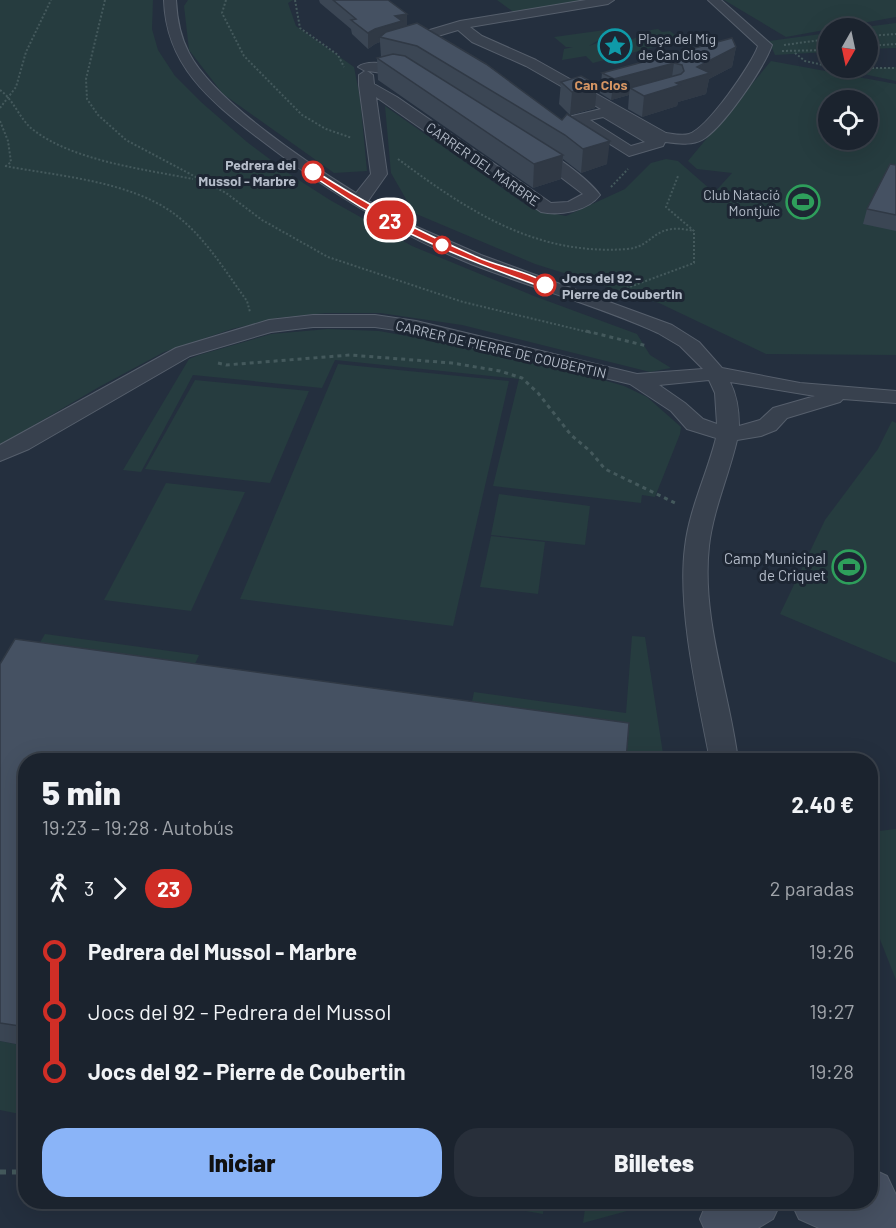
<!DOCTYPE html>
<html lang="es">
<head>
<meta charset="utf-8">
<style>
	:root { --surface:#1b232e; --page:#282f3a; --text:#f1f3f6; --muted:#a0a4aa; --line:#39404a; --accent:#8ab4f8 }
	body { margin:0; font-family:Barlow,sans-serif; background:var(--page); color:var(--text); height:100vh; display:flex; flex-direction:column; font-size:22px; white-space:nowrap }
	* { box-sizing:border-box; margin:0 }
	p { font-size:20px; color:var(--muted) }
	.icon { flex:none; width:33px; height:33px; fill:none; stroke:currentColor; stroke-width:2; stroke-linecap:round; stroke-linejoin:round }
	.map { position:relative; flex:1; overflow:hidden }
	.drawer { position:absolute; left:18px; top:753px; width:860px; height:456px; display:flex; flex-direction:column; background:var(--surface); border-radius:24px; box-shadow:0 6px 24px #0002,0 0 0 2px var(--line) }
	.drawer>* { flex:none }
	.badge { padding:0 12px; border-radius:20px; font-size:21px; line-height:39px }
	.needle { width:39px; rotate:189deg }
	.controls { position:absolute; left:818px; top:18px; display:grid; gap:12px }
	.controls a { display:grid; place-items:center; width:60px; height:60px; border-radius:50%; background:var(--surface); box-shadow:0 6px 24px #0002,0 0 0 2px var(--line); font-size:30px }
	.map>.badge { position:absolute; translate:-50% -50%; box-shadow:0 0 0 3px #fff }
	.legs { display:flex; align-items:center; gap:9px; height:66px; padding:0 24px; font-size:20px }
	.legs p { margin-inline-start:auto }
	.head { display:flex; align-items:center; justify-content:space-between; height:102px; padding:0 24px }
	h1 { font-size:33px; font-weight:800; line-height:45px }
	.action { display:flex; gap:12px; margin-top:auto; padding:12px 24px }
	.action a { flex:1; height:69px; border-radius:24px; background:var(--accent); color:#111; font-size:24px; font-weight:800; line-height:69px; text-align:center }
	.action a+a { background:var(--page); color:var(--text) }
	ul { padding:0 24px; list-style:none }
	li { display:flex; align-items:center; gap:21px; height:60px; font-size:22px }
	li i { display:grid; place-items:center; width:9px; height:100%; margin:0 8px; background:currentColor }
	li i::after { content:''; width:15px; height:15px; margin:-8px; border:4px solid; border-radius:50%; background:var(--surface) }
	li p { margin-inline-start:auto }
	li:first-child i { background:linear-gradient(#0000 50%,currentColor 0) }
	li:last-child i { background:linear-gradient(currentColor 50%,#0000 0) }
	.map>svg:first-child { display:block }
	.green { fill:#263c3f; fill-rule:evenodd }
	.lines { fill:none; stroke-linecap:round; stroke-linejoin:round }
	.street-casing { stroke:#565f6c; stroke-width:2 }
	.secondary-casing { stroke:#565f6c; stroke-width:2 }
	.path-far2 { stroke:#44595c; stroke-width:2; stroke-dasharray:2 2; stroke-linecap:butt }
	.path-far1 { stroke:#44595c; stroke-width:3; stroke-dasharray:4 4; stroke-linecap:butt }
	.path { stroke:#44595c; stroke-width:5; stroke-dasharray:6 6; stroke-linecap:butt }
	.street { fill:#38414e; fill-rule:evenodd }
	.secondary { fill:#465061; fill-rule:evenodd }
	.wall { fill:#3b4654 }
	.shaded-wall { fill:#303945 }
	.building { fill:#455162; stroke:#303945; stroke-width:1.5 }
	.line-1 { fill:#d02e26; stroke:#fff; stroke-width:1.5 }
	.stop-1-dot { fill:#fff; stroke:#d02e26; stroke-width:3 }
	.labels { text-anchor:middle; dominant-baseline:central; stroke-width:6; stroke-linejoin:round; paint-order:stroke }
	.far-poi-label { font-size:14px; fill:#b4bcc9; stroke:#1d2633; text-anchor:start }
	.far-neighbourhood-label { font-size:14px; font-weight:bold; fill:#d59563; stroke:#1d2633 }
	.far-stop-label { font-size:14px; font-weight:bold; fill:#b4bcc9; stroke:#1d2633; text-anchor:end }
	.far-street-label { font-size:14px; fill:#b4bcc9; stroke:#1d2633 }
	.poi-label { font-size:15px; fill:#b4bcc9; stroke:#1d2633; text-anchor:end }
</style>
</head>
<body>
<div class="map">
<svg width="896" height="1228" viewBox="0 0 896 1228">
	<rect width="100%" height="100%" fill="#242f3e"/>
	<g class="green">
		<polygon points="0,0 153,0 152,29 158,50 175,76 201,102 247,142 291,175 330,200 412,246 534,296 637,334 650,355 671,368 650,372 462,325 380,313 326,313 277,318 232,329 164,352 99,387 0,445"/>
		<polygon points="188,0 293,0 288,3 296,26 354,67 360,98 367,171 334,173 223,94 189,50 184,6"/>
		<polygon points="497,0 591,0 515,13"/>
		<polygon points="724,0 896,0 896,17 786,37"/>
		<polygon points="896,23 896,48 867,49 867,28 857,28"/>
		<polygon points="612,29 625,38 602,38 589,46 605,40 631,40 651,30 658,29 662,32 670,31 684,42 654,47 593,63 586,56 562,60 564,49 573,47 566,47 554,37"/>
		<polygon points="828,33 828,52 775,55 769,41"/>
		<path d="M 771,61 L 896,84 L 896,355 L 766,354 L 659,303 L 535,264 L 414,213 L 391,173 L 385,106 L 532,209 L 566,216 L 625,189 L 651,163 L 666,159 L 678,161 L 710,189 L 713,194 L 732,173 L 697,169 L 688,161 ZM 828,100 L 867,100 L 867,140 L 828,140 Z"/>
		<polygon points="896,67 896,81 845,70"/>
		<polygon points="328,329 379,331 468,347 576,372 624,386 647,397 681,427 680,434 655,497 642,495 641,503 493,486 519,379 335,360 322,388 193,375 141,472 123,470 189,359 199,355 271,334"/>
		<polygon points="338,364 509,381 453,626 240,599"/>
		<polygon points="195,380 309,391 270,483 145,469"/>
		<polygon points="892,421 896,423 896,663 780,614 825,520 878,449"/>
		<polygon points="166,483 245,492 191,611 104,600"/>
		<polygon points="499,494 590,506 585,545 491,535"/>
		<polygon points="491,536 545,542 538,594 480,587"/>
		<polygon points="45,634 199,655 184,688 0,712 0,662 26,666"/>
		<polygon points="632,636 645,637 664,760 623,760 471,706 474,692 626,713"/>
		<polygon points="896,829 896,980 870,914 870,832"/>
		<polygon points="0,1041 25,1046 25,1115 0,1110"/>
		<polygon points="473,1202 544,1202 543,1214"/>
		<polygon points="586,1202 639,1202 627,1211 583,1223"/>
	</g>
	<g class="lines">
		<defs>
			<g id="street">
				<path d="M 164,0 L 176,0 C 177,19 180,36 189,53 C 213,100 310,165 356,193 L 371,174 L 359,85 L 359,75 L 365,71 L 358,67 C 369,57 403,67 417,70 L 419,73 L 417,76 C 407,78 380,72 367,71 L 373,75 L 374,84 L 397,97 L 551,203 L 568,202 L 583,194 L 529,153 L 526,150 L 529,147 C 544,143 591,182 600,195 C 588,211 560,216 541,212 L 376,97 L 387,174 L 368,201 L 417,227 L 481,255 L 672,325 L 699,342 L 722,368 L 800,383 L 896,391 L 896,403 L 843,399 L 840,402 L 787,418 L 776,430 L 761,436 L 737,440 C 729,475 713,510 709,546 C 701,618 729,690 738,760 L 710,760 C 698,698 677,609 685,547 C 689,510 707,474 716,438 L 687,429 L 671,411 L 630,384 L 416,333 L 375,327 L 313,327 L 271,332 L 190,356 L 29,449 L 0,461 L 0,445 L 176,348 L 269,320 L 313,315 L 375,315 L 416,321 L 637,374 L 703,369 L 680,346 L 658,333 C 598,306 533,288 471,264 C 392,232 324,189 257,137 C 209,100 166,65 164,0 ZM 709,380 L 715,393 L 717,424 L 703,419 L 685,403 L 659,385 ZM 730,382 L 815,396 L 773,408 L 760,420 L 739,426 C 739,410 737,396 730,382 Z"/>
				<path d="M 586,0 L 614,0 L 608,4 L 470,27 L 482,36 L 536,60 L 666,133 C 673,134 682,136 689,134 C 707,129 752,64 758,46 L 708,0 L 721,0 L 772,45 C 764,68 723,128 702,140 C 691,146 677,143 665,142 L 663,146 L 629,156 L 570,119 L 572,116 L 601,109 L 526,66 L 472,42 L 458,30 L 401,47 L 394,43 L 396,40 L 460,21 ZM 603,117 L 645,142 L 631,146 L 590,120 Z"/>
			</g>
			<g id="secondary">
				<polygon points="870,1168 887,1176 896,1195 896,1228 819,1228 799,1219 791,1202 870,1202"/>
				<polygon points="707,1202 781,1202 773,1219 758,1228 704,1228 700,1219"/>
			</g>
		</defs>
		<use href="#street" class="street-casing"/>
		<use href="#secondary" class="secondary-casing"/>
		<g class="path-far2">
			<polyline points="105,0 86,79 87,99 98,115 126,140 226,193 262,220 328,257 463,302 592,333"/>
			<polyline points="226,0 222,13 244,56 302,115 326,129 352,138"/>
			<polyline points="295,0 300,28 338,55 344,67"/>
			<polyline points="867,36 896,34"/>
			<polyline points="784,45 828,39"/>
			<polyline points="867,46 896,44"/>
			<polyline points="782,51 828,50"/>
			<polyline points="795,53 805,61 828,66"/>
			<polyline points="836,68 896,68"/>
			<path d="M 0,90 C 14,100 19,118 32,129 C 73,161 143,169 193,179"/>
			<polyline points="0,108 16,87 26,52 51,0"/>
			<polyline points="0,121 8,141 11,162 6,166"/>
			<path d="M 398,159 C 468,211 536,256 627,249 C 655,247 652,221 694,231"/>
			<path d="M 5,166 C 58,176 129,181 173,213 C 204,235 225,271 247,301 L 250,312"/>
			<polyline points="611,187 628,169"/>
			<polyline points="619,291 694,263 694,231 666,207 678,176"/>
		</g>
		<g class="path-far1">
			<polyline points="586,331 647,346"/>
			<polyline points="218,363 226,365 350,355 452,363 500,371 522,378 538,393 571,435 590,451 605,469 677,504"/>
		</g>
		<polyline class="path" points="0,1172 23,1172"/>
		<use href="#street" class="street"/>
		<use href="#secondary" class="secondary"/>
	</g>
	<g class="wall">
		<polygon points="319,0 388,0 407,26 607,164 581,173 563,159 561,179 533,188 378,80 377,58 381,57 380,42 375,44 368,49 352,34 351,29 320,3"/>
		<polygon points="736,47 732,67 709,79 706,94 678,102 677,106 642,117 628,109 629,95 611,100 600,93 602,73"/>
		<polygon points="561,82 595,108 570,115 559,104"/>
		<polygon points="896,165 896,231 863,224 867,209"/>
		<polygon points="0,664 26,760 26,1046 0,1041"/>
	</g>
	<g class="shaded-wall">
		<polygon points="407,14 407,29 380,37 380,42 375,44 368,49 368,33 395,16"/>
		<polygon points="736,47 732,67 709,79 706,94 678,102 677,106 642,117 644,96"/>
		<polygon points="674,63 671,84 630,88 629,95 611,100 614,79"/>
		<polygon points="597,85 595,108 570,115 572,92"/>
		<polygon points="610,141 607,164 581,173 583,149"/>
		<polygon points="563,155 561,179 533,188 534,164"/>
	</g>
	<g class="building">
		<polygon points="333,0 388,0 407,14 395,16 402,21 375,29 368,33 351,20 356,19"/>
		<polygon points="417,23 486,64 562,120 567,114 610,141 583,149 565,135 417,46 380,37 386,32"/>
		<polygon points="732,38 736,47 697,67 710,73 676,83 680,85 644,96 630,88 681,74 684,71 682,65 674,63 614,79 602,73"/>
		<polygon points="393,54 405,56 563,155 534,164 377,58"/>
		<polygon points="581,76 597,85 572,92 561,82"/>
		<polygon points="890,164 896,165 896,215 867,209"/>
		<polygon points="15,639 629,723 626,760 26,760 26,1027 0,1023 0,664"/>
	</g>
	<path class="line-1" d="M 310,171 L 315,171 C 367,205 420,232 477,257 C 498,267 532,272 549,285 L 542,287 C 497,271 452,254 409,233 C 374,217 342,195 310,174 Z"/>
	<defs>
		<symbol id="sight-ring" viewBox="-11 -11 22 22"><circle r="9.5" fill="#1d2633" stroke="#0f9aa8" stroke-width="1.5"/><path d="M0-6L1.8-2.2L6-1.7L2.9 1.2L3.7 5.4L0 3.3L-3.7 5.4L-2.9 1.2L-6-1.7L-1.8-2.2Z" fill="#0f9aa8"/></symbol>
		<symbol id="stadium-ring" viewBox="-11 -11 22 22"><circle r="9.5" fill="#1d2633" stroke="#2e9e5b" stroke-width="1.5"/><path d="M0-5a6.5 5 0 1 0 0 10a6.5 5 0 1 0 0-10ZM-3.5-1.8h7v3.6h-7Z" fill="#2e9e5b"/></symbol>
	</defs>
	<g fill-rule="evenodd">
		<use href="#sight-ring" x="596" y="27" width="38" height="38"/>
		<use href="#stadium-ring" x="784" y="183" width="38" height="38"/>
		<use href="#stadium-ring" x="830" y="548" width="38" height="38"/>
	</g>
	<g class="stop-1-dot">
		<circle cx="313" cy="172" r="10"/>
		<circle cx="442" cy="245" r="8"/>
		<circle cx="545" cy="285" r="10"/>
	</g>
	<g class="labels">
		<g class="far-poi-label">
			<text x="638" y="38">Plaça del Mig<tspan x="638" dy="16">de Can Clos</tspan></text>
			<text x="780" y="194" text-anchor="end">Club Natació<tspan x="780" dy="16">Montjuïc</tspan></text>
		</g>
		<g class="far-neighbourhood-label">
			<text x="601" y="84">Can Clos</text>
		</g>
		<g class="far-stop-label">
			<text x="296" y="164">Pedrera del<tspan x="296" dy="16">Mussol - Marbre</tspan></text>
			<text x="562" y="277" text-anchor="start">Jocs del 92 -<tspan x="562" dy="16">Pierre de Coubertin</tspan></text>
		</g>
		<g class="far-street-label">
			<text transform="translate(483 164) rotate(35)">CARRER DEL MARBRE</text>
			<text transform="translate(501 349) rotate(13)">CARRER DE PIERRE DE COUBERTIN</text>
		</g>
		<g class="poi-label">
			<text x="826" y="558">Camp Municipal<tspan x="826" dy="17">de Criquet</tspan></text>
		</g>
	</g>
</svg>
<div class="controls">
<a><svg class="needle" viewBox="-14 -14 28 28"><path d="M0-13l5 13h-10z" fill="#e53935"/><path d="M0 13l5-13h-10z" fill="#a0a4aa"/></svg></a>
<a><svg class="icon" aria-label="locate" viewBox="0 0 24 24"><circle cx="12" cy="12" r="6"/><path d="M12 2v4M12 18v4M2 12h4M18 12h4"/></svg></a>
</div>
<b class="badge" style="left:390px;top:220px;background:#d02e26;color:#fff">23</b>
<section class="drawer">
<div class="head"><div><h1>5 min</h1><p>19:23 – 19:28 · Autobús</p></div><b>2.40 €</b></div>
<div class="legs"><svg class="icon" aria-label="walk" viewBox="0 0 24 24"><circle cx="13" cy="4" r="2"/><path d="M13 8l-2 6 4 7M11 14l-3 7M7 12l3-4h3l4 4"/></svg>3<svg class="icon" aria-label="forward" viewBox="0 0 24 24"><path d="M9 5l7 7-7 7"/></svg><b class="badge" style="background:#d02e26;color:#fff">23</b><p>2 paradas</p></div>
<ul>
<li><i style="color:#d02e26"></i><b>Pedrera del Mussol - Marbre</b><p>19:26</p></li>
<li><i style="color:#d02e26"></i><span>Jocs del 92 - Pedrera del Mussol</span><p>19:27</p></li>
<li><i style="color:#d02e26"></i><b>Jocs del 92 - Pierre de Coubertin</b><p>19:28</p></li>
</ul>
<div class="action"><a>Iniciar</a><a>Billetes</a></div>
</section>
</div>
</body>
</html>
